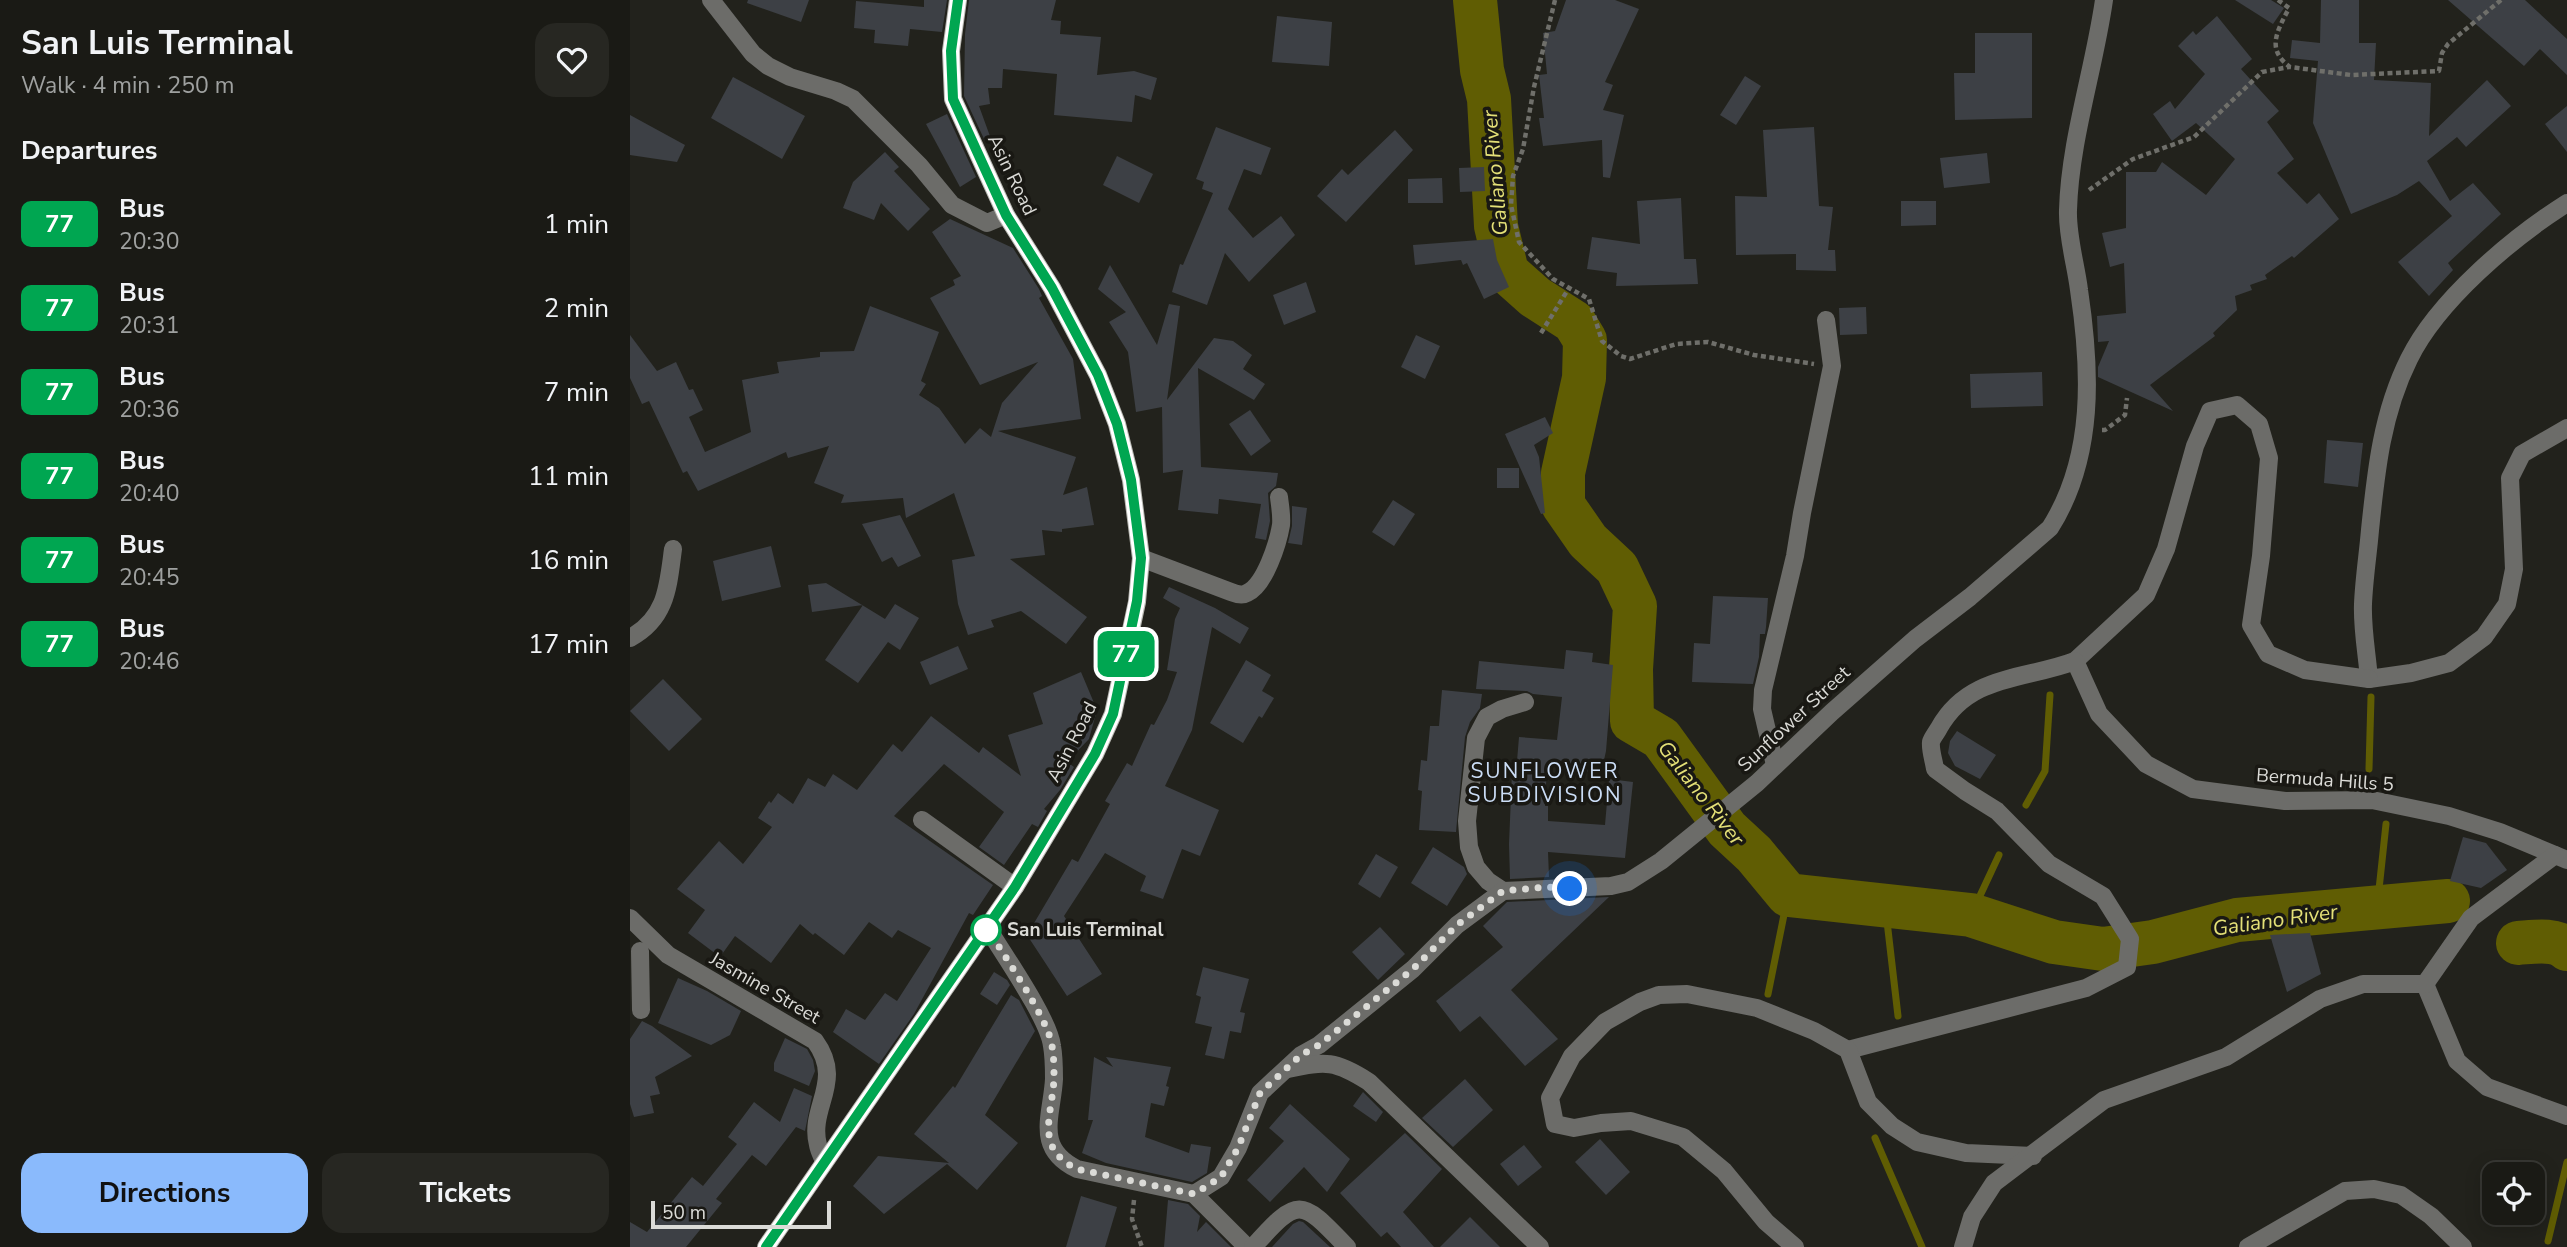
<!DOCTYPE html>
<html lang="en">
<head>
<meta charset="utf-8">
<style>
	:root { --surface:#1a1a15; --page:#272722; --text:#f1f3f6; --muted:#9fa1a0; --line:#383834; --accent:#8abafc }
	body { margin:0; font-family:"Nunito Sans",sans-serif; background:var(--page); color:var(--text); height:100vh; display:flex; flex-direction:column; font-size:26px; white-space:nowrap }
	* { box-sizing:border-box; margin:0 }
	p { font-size:23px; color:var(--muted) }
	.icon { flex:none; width:38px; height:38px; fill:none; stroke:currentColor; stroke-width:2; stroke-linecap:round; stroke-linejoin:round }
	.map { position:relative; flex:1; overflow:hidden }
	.drawer { display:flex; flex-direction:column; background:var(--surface); width:630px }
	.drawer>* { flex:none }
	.badge { padding:0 14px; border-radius:10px; font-size:24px; line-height:46px }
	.tools { position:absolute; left:1852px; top:1162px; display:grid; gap:14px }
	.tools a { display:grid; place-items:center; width:63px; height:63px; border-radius:14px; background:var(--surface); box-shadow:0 4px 18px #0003,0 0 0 2px var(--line); font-size:35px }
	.scale { position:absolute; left:21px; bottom:18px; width:180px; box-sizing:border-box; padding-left:7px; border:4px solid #dbdbd7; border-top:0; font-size:19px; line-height:24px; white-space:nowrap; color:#dbdbd7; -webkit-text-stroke:5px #191813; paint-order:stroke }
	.you { position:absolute; width:35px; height:35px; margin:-18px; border:5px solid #fff; border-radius:50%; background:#1a73e8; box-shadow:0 0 0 10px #1a73e833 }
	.map>.badge { position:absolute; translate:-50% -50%; box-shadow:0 0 0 4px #fff }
	h2 { padding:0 21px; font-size:26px; line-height:63px }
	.round { display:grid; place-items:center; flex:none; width:74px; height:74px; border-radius:21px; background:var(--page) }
	.head { display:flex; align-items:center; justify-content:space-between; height:119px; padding:0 21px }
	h1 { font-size:33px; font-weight:700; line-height:52px }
	.primary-button { display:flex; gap:14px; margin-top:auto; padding:14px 21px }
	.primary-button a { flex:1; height:80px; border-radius:21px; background:var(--accent); color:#111; font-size:28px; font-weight:700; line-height:80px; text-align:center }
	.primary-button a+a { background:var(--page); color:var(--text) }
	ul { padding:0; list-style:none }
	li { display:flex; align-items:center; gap:21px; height:84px; padding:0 21px }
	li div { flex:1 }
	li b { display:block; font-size:26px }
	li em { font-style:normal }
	li .badge { min-width:77px; font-weight:700; text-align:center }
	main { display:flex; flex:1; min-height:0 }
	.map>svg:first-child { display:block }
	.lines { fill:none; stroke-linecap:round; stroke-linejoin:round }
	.stream { stroke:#605d03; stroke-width:7 }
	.river { stroke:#605d03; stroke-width:44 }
	.building { fill:#3d4045 }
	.path { stroke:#6f6f6a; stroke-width:4.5; stroke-dasharray:5 3.5; stroke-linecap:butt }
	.minor { stroke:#6c6c69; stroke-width:18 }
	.major { stroke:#b8b8b2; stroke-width:18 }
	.line-casing { stroke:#fff; stroke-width:16 }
	.line { stroke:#00a651; stroke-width:10 }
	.walk { stroke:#dbdbd7; stroke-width:7; stroke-dasharray:0 12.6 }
	.stop-dot { fill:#fff; stroke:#00a651; stroke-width:3.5 }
	.labels { text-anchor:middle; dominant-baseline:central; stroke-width:7; stroke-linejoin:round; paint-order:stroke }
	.street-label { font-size:19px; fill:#dbdbd7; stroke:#191813 }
	.stop-label { font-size:19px; font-weight:bold; fill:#dbdbd7; stroke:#191813; text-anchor:start }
	.water-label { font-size:21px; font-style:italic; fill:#e4e077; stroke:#191813 }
	.neighbourhood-label { font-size:21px; letter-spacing:2px; fill:#cbddf6; stroke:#191813 }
</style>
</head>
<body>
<main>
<section class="drawer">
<div class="head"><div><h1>San Luis Terminal</h1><p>Walk · 4 min · 250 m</p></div><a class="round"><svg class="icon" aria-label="heart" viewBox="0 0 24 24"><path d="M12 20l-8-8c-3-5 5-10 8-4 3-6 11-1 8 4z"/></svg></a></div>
<h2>Departures</h2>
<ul>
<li><span class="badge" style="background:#00a651;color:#fff">77</span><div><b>Bus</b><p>20:30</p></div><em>1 min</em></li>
<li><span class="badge" style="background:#00a651;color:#fff">77</span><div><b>Bus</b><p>20:31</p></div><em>2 min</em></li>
<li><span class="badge" style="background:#00a651;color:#fff">77</span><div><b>Bus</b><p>20:36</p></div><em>7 min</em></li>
<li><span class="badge" style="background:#00a651;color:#fff">77</span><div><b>Bus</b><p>20:40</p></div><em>11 min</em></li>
<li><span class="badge" style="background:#00a651;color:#fff">77</span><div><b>Bus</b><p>20:45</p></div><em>16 min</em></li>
<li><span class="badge" style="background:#00a651;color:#fff">77</span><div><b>Bus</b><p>20:46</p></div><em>17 min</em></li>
</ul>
<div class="primary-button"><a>Directions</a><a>Tickets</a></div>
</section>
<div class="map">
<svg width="1937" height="1247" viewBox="0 0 1937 1247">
	<rect width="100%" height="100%" fill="#22221c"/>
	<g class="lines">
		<g class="stream">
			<polyline points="1739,769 1741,697"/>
			<polyline points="1396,805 1415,771 1420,695"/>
			<polyline points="1255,904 1268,1016"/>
			<polyline points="1747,908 1756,824"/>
			<polyline points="1341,915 1369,855"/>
			<polyline points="1138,994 1158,895"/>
			<polyline points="1245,1138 1292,1247"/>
			<polyline points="1918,1241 1937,1162"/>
		</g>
		<g class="river">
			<polyline points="845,0 852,70 859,99 866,226 877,272 905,297 944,322 955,340 954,378 933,473 933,505 958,541 987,568 1005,606 1001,669 1002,721 1031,738 1097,829 1124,854 1158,895 1341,915 1424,942 1473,949 1523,942 1607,920 1818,901"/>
			<path d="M 1888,943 C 1903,942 1925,938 1937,949"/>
		</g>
	</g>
	<g class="building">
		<polygon points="118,0 179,0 171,22 117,3"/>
		<polygon points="294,0 317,0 312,32 280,29 278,46 244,43 245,30 224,28 226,1 294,7"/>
		<polygon points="339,0 426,0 421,20 431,21 430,34 471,37 467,75 504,71 527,78 521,100 505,95 502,122 424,115 427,74 373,69 372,88 358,88 360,104 349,106 361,139 355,141 334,96 335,34"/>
		<polygon points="936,0 985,0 1009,9 975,82 983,85 973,110 994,115 980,178 973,177 972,140 913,146 909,118 914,118 909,75 917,74 913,33 925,31"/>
		<polygon points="1605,0 1641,0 1654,8 1643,24"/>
		<polygon points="1691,0 1729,0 1729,43 1746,43 1744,80 1801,83 1799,136 1857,80 1881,106 1836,147 1827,137 1797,161 1820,201 1843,183 1871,214 1818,263 1823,270 1799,296 1768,262 1822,216 1789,181 1767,195 1721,214 1683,123 1688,61 1660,58 1662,40 1690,43"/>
		<polygon points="1818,0 1895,0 1937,39 1937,75 1910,49 1894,66"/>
		<polygon points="647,16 702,22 699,66 642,62"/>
		<polygon points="1587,16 1622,59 1611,69 1649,111 1637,122 1664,159 1647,173 1677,204 1689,193 1709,219 1664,258 1662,256 1635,275 1637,279 1620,285 1622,290 1605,296 1607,310 1583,333 1585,336 1520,385 1543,411 1468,377 1468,367 1479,341 1468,342 1467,316 1496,313 1494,263 1480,267 1472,233 1496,228 1496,172 1526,172 1532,162 1576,195 1605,159 1566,123 1542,141 1523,114 1540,101 1545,109 1575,74 1548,46 1563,31 1566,35"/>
		<polygon points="1345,33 1402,33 1402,118 1325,120 1324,73 1345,73"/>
		<polygon points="1115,76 1131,86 1106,125 1090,115"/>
		<polygon points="103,77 175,116 152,159 81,118"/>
		<polygon points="1937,106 1937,152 1915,124"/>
		<polygon points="317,114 346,177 330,187 296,124"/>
		<polygon points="0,115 55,145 47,162 0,155"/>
		<polygon points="586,127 641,148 631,175 614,169 598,209 623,238 651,216 665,235 619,282 595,253 577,305 542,292 550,264 553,265 583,193 572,189 574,182 566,179"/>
		<polygon points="1184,127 1189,206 1203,207 1198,250 1205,250 1206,271 1166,270 1166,254 1106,255 1105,196 1137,197 1133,130"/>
		<polygon points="765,130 783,150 716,222 687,196 712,169 718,175"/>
		<polygon points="255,152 269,167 264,171 300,209 278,231 251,203 244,220 213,208 223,182"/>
		<polygon points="1357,153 1360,183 1314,188 1310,158"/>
		<polygon points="487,156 523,174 509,203 473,185"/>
		<polygon points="854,167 855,191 830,192 829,168"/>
		<polygon points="812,178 813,203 778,203 778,179"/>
		<polygon points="1051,198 1054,259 1066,259 1068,284 986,286 987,273 957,269 962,237 1010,244 1007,201"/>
		<polygon points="1271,201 1306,201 1306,225 1271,226"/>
		<polygon points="320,219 383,248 409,289 412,296 409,298 443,359 451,419 368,431 446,457 433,495 457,487 464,525 432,529 432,532 412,530 415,555 380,559 457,617 436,644 391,611 361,620 364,627 338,635 328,604 322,560 345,556 324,493 276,518 273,498 211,503 214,495 184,483 199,446 158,458 156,452 68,491 57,471 53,473 19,401 12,404 0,378 0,335 27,371 46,362 59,390 63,389 73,410 59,417 75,452 121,432 112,380 149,373 147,362 190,357 190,352 224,351 240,306 309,332 291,381 296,384 289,395 309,408 335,444 350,428 361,437 372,403 408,362 350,385 300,298 325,285 323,280 331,276 302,232"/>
		<polygon points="863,239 867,260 879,287 854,299 837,263 833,265 831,260 785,265 783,245"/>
		<polygon points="480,265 527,345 539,304 550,306 537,400 584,338 603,341 622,355 613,369 635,384 624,400 568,368 571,467 648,473 646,486 638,493 640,521 636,540 625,538 631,504 589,499 588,514 548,510 553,470 533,473 532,407 506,412 498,352 479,322 496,312 468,289"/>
		<polygon points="676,282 686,312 654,325 643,295"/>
		<polygon points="1236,307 1237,334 1210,335 1209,308"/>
		<polygon points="786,335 810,346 795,379 771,367"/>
		<polygon points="1412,372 1413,406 1341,408 1340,374"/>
		<polygon points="620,410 641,441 621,456 599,424"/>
		<polygon points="915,417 923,433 904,445 909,457 915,513 911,514 875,434"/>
		<polygon points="1697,440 1733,443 1728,487 1694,483"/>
		<rect x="867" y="468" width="22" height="20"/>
		<polygon points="763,500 785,514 764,546 742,532"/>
		<polygon points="662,506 677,508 672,545 658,543 662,526"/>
		<polygon points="270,515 291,556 268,567 262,557 252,562 232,524"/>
		<polygon points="141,546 151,587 92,601 83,561"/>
		<polygon points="196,583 255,619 265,604 289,618 270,650 258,642 228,683 195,660 233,605 182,612 178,585"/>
		<polygon points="539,587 585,608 619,628 610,644 582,627 562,730 535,786 589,810 570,856 552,849 533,899 510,891 516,876 475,853 434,916 472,974 437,996 397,935 442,859 448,862 480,804 475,801 497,763 502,766 521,724 524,725 537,700 547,672 537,670 545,619 550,608 533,598"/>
		<polygon points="1083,596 1138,598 1136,627 1135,634 1130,634 1129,657 1123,684 1062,682 1064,643 1080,644"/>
		<polygon points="328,646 338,669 300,685 290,662"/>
		<polygon points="936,650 963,653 962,662 983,665 976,751 971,774 917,764 915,806 918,806 918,821 975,825 979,779 1003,782 995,858 918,852 919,877 880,879 879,844 882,772 886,773 889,737 927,740 932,697 903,694 897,691 846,689 849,661 934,669"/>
		<polygon points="616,660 641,675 632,691 644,698 632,718 629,716 613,743 580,723"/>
		<polygon points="451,672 467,710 459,739 437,762 444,767 430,790 414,809 417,811 408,827 402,824 374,865 349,847 374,812 314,764 264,816 363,885 343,915 339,913 284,1014 249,1064 203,1032 216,1009 235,1020 255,993 267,1001 301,948 268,930 262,938 239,922 214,955 185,933 183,935 170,924 141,963 105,936 90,957 58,933 75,910 47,889 89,841 113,864 142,827 128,818 139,801 141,803 148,793 163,804 178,778 195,787 203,774 227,790 263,744 272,752 301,716 349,753 353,747 391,776 378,735 413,724 403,693"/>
		<polygon points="33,679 72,719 39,751 0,711"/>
		<polygon points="812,690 852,694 850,708 840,722 835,737 826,832 789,830 792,791 788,790 791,760 797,761 800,726 809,726"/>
		<polygon points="1327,731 1366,755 1350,779 1325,766 1318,753 1320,741"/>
		<polygon points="1833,837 1856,843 1877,870 1851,888 1820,881"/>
		<polygon points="803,847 834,867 837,874 817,906 781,883"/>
		<polygon points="746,854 768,867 750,898 728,884"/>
		<polygon points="979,897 881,990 928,1039 895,1066 850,1016 830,1032 806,1001 873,947 853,926 877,902"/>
		<polygon points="750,927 775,954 748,980 722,952"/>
		<polygon points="1680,933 1691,974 1657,992 1640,935"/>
		<polygon points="573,967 619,979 610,1012 615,1013 611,1033 600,1031 594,1059 575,1055 582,1027 565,1023 571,997 566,995"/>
		<polygon points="364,972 377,980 380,985 367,1005 350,994"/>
		<polygon points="48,978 77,991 111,1011 100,1035 81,1045 28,1023"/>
		<polygon points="381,995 389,1000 405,1031 355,1115 388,1143 347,1190 317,1164 254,1214 223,1186 248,1156 319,1163 284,1134 323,1086 325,1088"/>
		<polygon points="12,1021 22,1026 62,1056 25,1077 30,1094 20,1096 24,1113 4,1117 0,1104 0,1039"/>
		<polygon points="155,1038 177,1049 183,1060 185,1071 179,1086 144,1071 144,1063"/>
		<polygon points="464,1057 483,1067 476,1057 541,1067 536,1086 539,1087 534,1106 521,1103 515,1137 559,1153 561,1144 581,1147 577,1173 562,1182 476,1163 452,1153 463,1120 458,1120"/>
		<polygon points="835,1079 863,1110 823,1147 792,1118"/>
		<polygon points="164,1088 182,1096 175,1131 166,1127 136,1166 122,1155 86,1199 92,1203 56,1247 0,1247 0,1222 17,1232 62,1177 73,1186 107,1144 98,1137 124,1102 150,1122"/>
		<polygon points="733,1092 753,1112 746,1122 723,1106"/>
		<polygon points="660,1104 720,1159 697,1192 674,1167 640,1202 617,1180 654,1141 639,1128"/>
		<polygon points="775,1133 812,1169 773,1212 804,1247 771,1247 757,1232 751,1237 710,1193"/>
		<polygon points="970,1139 1000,1172 976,1195 945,1162"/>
		<polygon points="894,1145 912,1167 888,1186 870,1164"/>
		<polygon points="451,1196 487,1207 475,1247 436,1247"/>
		<polygon points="538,1200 558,1204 570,1216 567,1232 576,1222 601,1247 534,1247"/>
		<polygon points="840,1217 870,1247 810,1247"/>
		<polygon points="669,1221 673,1222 700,1247 642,1247 663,1224"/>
	</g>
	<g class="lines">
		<g class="path">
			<polyline points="925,0 904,87 893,149 883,176 881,205 889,242 923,279 959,299 972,341 991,356 1000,359 1046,344 1078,342 1124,355 1184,364"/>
			<path d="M 1648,0 L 1659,8 C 1648,30 1635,49 1660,67 L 1721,75 L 1809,71 L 1812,53 L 1818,44 L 1871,0"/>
			<polyline points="1459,190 1503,159 1564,137 1632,72 1659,67"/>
			<polyline points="911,333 939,288"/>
			<polyline points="1472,430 1475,430 1495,415 1497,398"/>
			<polyline points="504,1200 502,1219 512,1247"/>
		</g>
		<g class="minor">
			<polyline points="81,0 123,54 138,66 160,77 206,91 223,99 289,165 322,205 357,223 376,215"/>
			<path d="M 1937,203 C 1882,238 1808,300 1779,359 C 1752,413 1746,471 1740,530 C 1738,554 1734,579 1733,604 C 1732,628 1737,654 1739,679 L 1781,673 L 1819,663 L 1854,637 L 1877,604 L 1884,569 L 1880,478 L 1892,454 L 1937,428"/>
			<path d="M 511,558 L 601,592 C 606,594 612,596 617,593 C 635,585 648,543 651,525 C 652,516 650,506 649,497"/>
			<path d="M 0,638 C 37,618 38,586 43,549"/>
			<polyline points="1445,661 1516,595 1536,549 1565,446 1580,411 1607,405 1629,424 1639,458 1631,556 1621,625 1638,654 1675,670 1739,679"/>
			<polyline points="1145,765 1132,709 1133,690 1165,556 1172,513 1202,366 1196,320"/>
			<polyline points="292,820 385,887"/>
			<polyline points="873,891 858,881 846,867 839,847 837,821 846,738 857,717 872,709 895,702"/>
			<path d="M 0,918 L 38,955 L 185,1041 C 215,1082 178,1107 188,1145 C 189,1151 192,1156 194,1161"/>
			<path d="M 357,927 C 373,954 419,1019 422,1046 C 424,1057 424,1069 424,1079 C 422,1116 404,1148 447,1169 L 564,1194 L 591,1177 L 608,1148 L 630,1093 L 671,1055 L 689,1045 L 783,969 L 827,925 L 873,891 L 981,886 L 998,882 L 1031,861 L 1127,783 L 1202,712 L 1285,639 L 1340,597 L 1420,528 C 1465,457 1461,370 1449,290 C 1446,265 1437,236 1438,210 C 1440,140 1464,70 1474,0"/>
			<polyline points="10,951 11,1010"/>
			<polyline points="1795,984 1827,1061 1857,1087 1937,1116"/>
			<path d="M 1218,1050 L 1456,988 L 1497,967 L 1500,939 L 1473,896 L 1419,864 L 1367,811 L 1335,791 L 1305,769 C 1304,761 1300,750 1301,742 C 1302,738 1307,732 1309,728 C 1339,674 1395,680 1445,661 L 1469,714 L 1516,764 L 1563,789 L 1655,801 L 1742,800 L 1819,816 L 1870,832 L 1937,860"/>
			<path d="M 658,1069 C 696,1061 705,1060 739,1082 L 910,1247"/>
			<polyline points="564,1194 617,1247"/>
			<path d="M 623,1247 C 669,1196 670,1198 717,1247"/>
			<polyline points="1165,1247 1136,1222 1094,1171 1053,1137 1001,1121 971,1123 944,1128 925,1124 920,1098 942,1056 975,1022 1010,1002 1029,995 1057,994 1127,1008 1184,1031 1218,1050 1238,1102 1262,1126 1287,1142 1336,1153 1403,1156"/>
			<polyline points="1333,1247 1342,1217 1364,1183 1474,1100 1596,1057 1690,999 1733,984 1795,984 1841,918 1925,855"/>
			<polyline points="1618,1247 1715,1191 1744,1189 1771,1195 1801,1216 1833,1247"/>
		</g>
		<polyline class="major" points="136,1247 385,887 465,754 483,714 507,602 511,558 501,480 487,424 468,375 422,288 376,215 323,99 321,51 328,0"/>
	</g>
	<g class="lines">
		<defs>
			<polyline id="line" points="136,1247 385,887 465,754 483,714 507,601 511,558 501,480 487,424 468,375 422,288 376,215 323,99 321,51 328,0"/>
		</defs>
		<use href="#line" class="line-casing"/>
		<use href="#line" class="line"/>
		<path class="walk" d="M 356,930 L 357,928 C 373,954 419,1020 422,1046 C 424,1057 424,1069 424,1079 C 422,1116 404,1148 447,1169 L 564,1194 L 591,1177 L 608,1148 L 630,1093 L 671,1055 L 689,1045 L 783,969 L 827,925 L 873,891 L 917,887 L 940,889"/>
	</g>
	<circle class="stop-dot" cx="356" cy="930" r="14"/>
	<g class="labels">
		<g class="street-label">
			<text transform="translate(382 175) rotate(64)">Asin Road</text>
			<text transform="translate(1164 719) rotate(-43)">Sunflower Street</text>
			<text transform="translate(442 742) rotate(-63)">Asin Road</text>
			<text transform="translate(1695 780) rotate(4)">Bermuda Hills 5</text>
			<text transform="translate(135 988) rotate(30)">Jasmine Street</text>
		</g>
		<g class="stop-label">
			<text x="377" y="930">San Luis Terminal</text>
		</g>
		<g class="water-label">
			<text transform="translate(865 173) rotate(-95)">Galiano River</text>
			<text transform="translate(1071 793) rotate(52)">Galiano River</text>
			<text transform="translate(1645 920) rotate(-8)">Galiano River</text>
		</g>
		<g class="neighbourhood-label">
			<text x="915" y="771">SUNFLOWER<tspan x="915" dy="24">SUBDIVISION</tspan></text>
		</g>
	</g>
</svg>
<div class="tools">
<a><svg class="icon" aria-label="locate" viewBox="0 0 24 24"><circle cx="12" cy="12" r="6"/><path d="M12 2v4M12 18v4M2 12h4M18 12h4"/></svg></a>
</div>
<div class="scale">50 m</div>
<div class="you" style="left:940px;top:889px"></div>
<b class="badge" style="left:496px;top:654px;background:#00a651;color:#fff">77</b>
</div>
</main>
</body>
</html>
